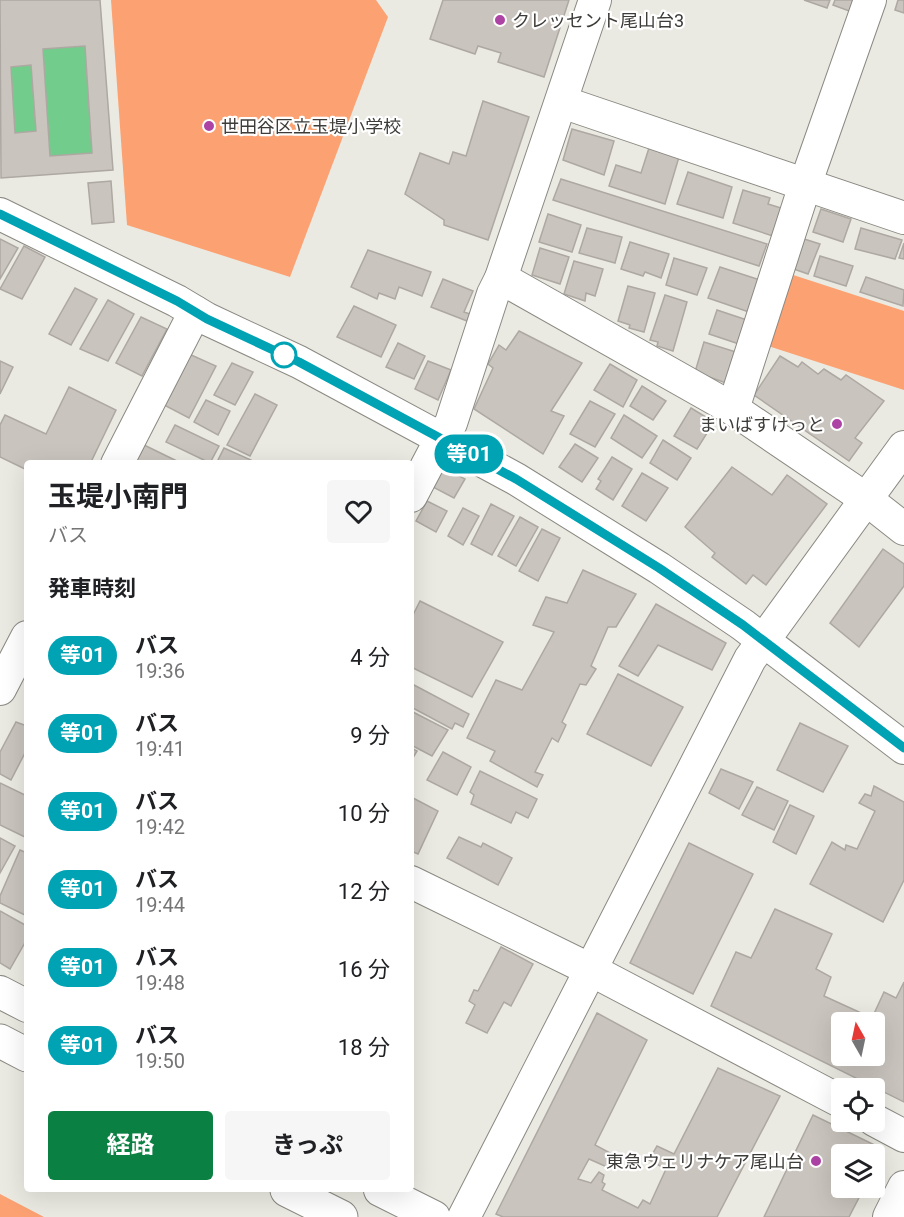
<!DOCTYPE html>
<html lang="ja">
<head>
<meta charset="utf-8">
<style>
	:root { --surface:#fff; --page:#f6f6f6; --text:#202124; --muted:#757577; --accent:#0b8043 }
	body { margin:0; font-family:Roboto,"Noto Sans JP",sans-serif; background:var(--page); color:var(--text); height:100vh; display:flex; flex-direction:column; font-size:22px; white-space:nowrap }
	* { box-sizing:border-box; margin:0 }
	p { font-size:20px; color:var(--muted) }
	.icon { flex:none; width:33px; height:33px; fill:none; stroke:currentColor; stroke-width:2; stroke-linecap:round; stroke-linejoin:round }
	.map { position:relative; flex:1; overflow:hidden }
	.details { position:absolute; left:24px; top:460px; width:390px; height:732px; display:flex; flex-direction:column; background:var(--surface); border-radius:6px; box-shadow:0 6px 24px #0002 }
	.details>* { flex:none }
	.badge { padding:0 12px; border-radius:20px; font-size:21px; line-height:39px }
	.needle { width:39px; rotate:351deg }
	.buttons { position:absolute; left:831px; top:1012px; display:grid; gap:12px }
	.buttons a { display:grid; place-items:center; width:54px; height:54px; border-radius:6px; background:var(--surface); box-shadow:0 6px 24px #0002; font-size:30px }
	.map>.badge { position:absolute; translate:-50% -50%; box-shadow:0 0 0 3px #fff }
	h2 { padding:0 24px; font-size:22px; line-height:54px }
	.round { display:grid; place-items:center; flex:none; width:63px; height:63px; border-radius:6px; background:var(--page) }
	.head { display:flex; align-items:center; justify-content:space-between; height:102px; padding:0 24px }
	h1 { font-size:28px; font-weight:700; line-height:45px }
	.button { display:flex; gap:12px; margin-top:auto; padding:12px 24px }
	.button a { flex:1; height:69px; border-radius:6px; background:var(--accent); color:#fff; font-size:24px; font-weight:700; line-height:69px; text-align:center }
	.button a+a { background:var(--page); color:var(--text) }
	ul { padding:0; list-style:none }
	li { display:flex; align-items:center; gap:18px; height:78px; padding:0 24px }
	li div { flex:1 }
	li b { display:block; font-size:22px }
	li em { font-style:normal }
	li .badge { min-width:66px; font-weight:700; text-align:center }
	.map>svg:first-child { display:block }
	.green { fill:#fba172 }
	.water { fill:#72cc8b }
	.building { fill:#c9c4bd; stroke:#ada8a2; stroke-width:1.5; fill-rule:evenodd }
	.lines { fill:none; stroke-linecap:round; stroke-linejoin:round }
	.minor-casing { stroke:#8a8982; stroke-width:34 }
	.major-casing { stroke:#8a8982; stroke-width:35 }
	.minor { stroke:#fff; stroke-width:32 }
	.major { stroke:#fff; stroke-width:33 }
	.line-casing { stroke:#fff; stroke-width:14 }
	.line { stroke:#00a3b4; stroke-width:9 }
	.poi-dot { fill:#ad43a5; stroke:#fff; stroke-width:2 }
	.stop-dot { fill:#fff; stroke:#00a3b4; stroke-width:3 }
	.labels { text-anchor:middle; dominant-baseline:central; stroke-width:4.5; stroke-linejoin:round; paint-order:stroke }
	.poi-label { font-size:18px; fill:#3d3c39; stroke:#fff; text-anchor:start }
</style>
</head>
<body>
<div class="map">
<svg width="904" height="1217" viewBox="0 0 904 1217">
	<rect width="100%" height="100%" fill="#ebeae2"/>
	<g class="green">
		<polygon points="111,0 376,0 388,17 290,277 127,225"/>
		<polygon points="784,272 904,311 904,390 762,344"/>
		<polygon points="0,1194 44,1217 0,1217"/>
	</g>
	<g class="water">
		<polygon points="85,46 92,153 50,156 43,49"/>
		<polygon points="31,65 36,131 15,133 11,67"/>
	</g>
	<g class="building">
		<path d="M 0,0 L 100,0 L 113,170 L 1,178 ZM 85,46 L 92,153 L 50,156 L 43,49 ZM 31,65 L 36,131 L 15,133 L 11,67 Z"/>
		<polygon points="443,0 569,0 544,77 498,62 501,53 478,46 475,54 430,39"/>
		<polygon points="804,0 830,0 827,8"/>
		<polygon points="835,0 856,0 852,12 833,5"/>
		<polygon points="898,0 904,0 904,13 895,10"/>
		<polygon points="483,101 529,117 488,240 444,225 444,220 405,194 420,153 449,164 453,152 466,156"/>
		<polygon points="572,129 614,141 604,175 563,160"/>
		<polygon points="649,148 679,157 665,204 609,186 616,165 641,173"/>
		<polygon points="688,172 732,187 723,218 677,204"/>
		<polygon points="561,179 767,244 759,266 553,200"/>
		<polygon points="111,181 114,222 92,224 88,183"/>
		<polygon points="743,190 770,198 768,204 781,208 773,236 733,223"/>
		<polygon points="821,209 851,219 843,242 813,232"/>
		<polygon points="548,214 581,225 572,252 539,242"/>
		<polygon points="587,228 622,237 615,263 579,253"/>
		<polygon points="861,228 902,240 895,259 855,249"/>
		<polygon points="798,237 820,244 808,274 788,267"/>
		<polygon points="0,239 18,248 0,279"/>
		<polygon points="630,242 669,254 661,278 645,272 643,276 621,269"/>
		<polygon points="904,243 904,259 899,258"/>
		<polygon points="24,246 45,257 22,299 0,289"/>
		<polygon points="540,248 569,257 560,284 532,275"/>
		<polygon points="368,250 431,272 422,296 399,287 395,299 379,293 377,299 351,287"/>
		<polygon points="820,256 853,266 846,286 814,276"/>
		<polygon points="674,258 707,268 697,295 666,285"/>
		<polygon points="574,261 603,269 595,296 586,293 585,301 564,294"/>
		<polygon points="720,267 760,280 749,312 708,298"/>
		<polygon points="866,277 904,290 903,306 860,292"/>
		<polygon points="443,279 473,291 464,312 470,314 467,321 431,307"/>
		<polygon points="628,286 655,293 644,332 629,328 630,325 618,321"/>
		<polygon points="75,288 97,299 71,345 49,334"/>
		<polygon points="665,295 687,302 673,351 657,346 658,342 650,340"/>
		<polygon points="108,300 134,314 108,361 80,349"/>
		<polygon points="354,306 396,325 381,357 337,337"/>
		<polygon points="717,310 750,321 742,345 709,334"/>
		<polygon points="141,317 167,329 142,376 116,363"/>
		<polygon points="519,331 582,363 551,411 564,416 543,454 474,409 493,368 488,364 499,345 506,350"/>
		<polygon points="704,342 739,353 729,384 695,372"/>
		<polygon points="398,343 425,356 414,379 386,367"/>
		<polygon points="189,354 216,366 189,418 164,405"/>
		<polygon points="780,356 798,367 802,362 818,374 824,369 841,380 846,375 884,401 855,438 862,443 849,461 754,395"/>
		<polygon points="0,361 13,367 0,394"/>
		<polygon points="428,361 451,370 438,400 415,389"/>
		<polygon points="232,363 253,372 235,405 214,395"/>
		<polygon points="610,364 637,380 623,407 594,390"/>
		<polygon points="642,386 666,401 653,420 630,406"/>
		<polygon points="69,387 116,410 90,464 27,464 27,470 0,457 0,425 5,415 46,434"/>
		<polygon points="255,394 277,405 250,456 227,445"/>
		<polygon points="206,400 230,411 218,435 194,422"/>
		<polygon points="590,401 615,414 595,447 570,434"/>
		<polygon points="691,408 714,422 697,449 674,436"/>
		<polygon points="624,415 657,436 642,458 611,438"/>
		<polygon points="175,425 219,446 210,463 166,442"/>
		<polygon points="663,440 691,458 677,480 650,463"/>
		<polygon points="142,444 183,464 131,463"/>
		<polygon points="575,444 598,458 582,482 559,467"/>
		<polygon points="224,448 251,460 249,464 216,464"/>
		<polygon points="612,457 632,469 613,500 596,489 601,481 598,479"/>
		<polygon points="442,467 465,479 454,498 431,486"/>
		<polygon points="732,467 772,495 787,475 827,504 766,585 753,575 746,584 712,557 715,553 685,527"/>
		<polygon points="642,473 668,488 646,521 622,506"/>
		<polygon points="427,501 447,511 436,532 416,521"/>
		<polygon points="491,504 514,516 492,555 471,544"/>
		<polygon points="463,508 479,516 463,545 448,536"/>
		<polygon points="520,517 538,527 516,566 498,556"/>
		<polygon points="542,529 560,538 538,581 519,571"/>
		<polygon points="883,549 904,564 904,586 859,647 830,623"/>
		<polygon points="583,570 636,594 616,627 608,627 591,666 596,669 586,685 580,684 562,722 566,725 558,742 552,738 535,772 543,775 537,787 490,761 495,751 467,738 496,680 522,690 554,632 533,625 546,597 567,603"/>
		<polygon points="420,601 503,642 472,697 411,667 411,619"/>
		<polygon points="656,604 726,643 712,670 658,645 638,676 619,666"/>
		<polygon points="618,674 683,707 651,766 587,734"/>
		<polygon points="414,685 469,714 463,727 455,723 452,729 411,707 411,690"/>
		<polygon points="411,711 448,730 432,756 411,745"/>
		<polygon points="16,722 27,726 27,749 11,780 0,774 0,752"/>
		<polygon points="800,723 848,746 823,792 777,770"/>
		<polygon points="411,748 417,751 411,761"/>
		<polygon points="443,752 471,767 457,795 427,780"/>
		<polygon points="721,769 753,782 739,809 709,793"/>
		<polygon points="480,771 537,799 528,818 516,812 511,823 471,804 474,795 470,792"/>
		<polygon points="0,783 27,796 27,838 0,825"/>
		<polygon points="874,786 904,802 904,880 883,922 810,884 832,842 845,850 846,845 857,849 875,811 859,803 865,794 871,796"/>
		<polygon points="757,787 788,801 774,830 742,815"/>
		<polygon points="413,798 438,811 418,854 411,851 411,802"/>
		<polygon points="790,805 814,816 796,854 773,842"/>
		<polygon points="459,837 481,847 483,843 512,858 498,885 447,858"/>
		<polygon points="0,838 15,846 0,873"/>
		<polygon points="689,843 753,874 693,994 630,963"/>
		<polygon points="20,850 27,853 27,916 0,903 0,896"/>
		<path d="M 775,909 L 832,934 L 816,969 L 831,977 L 824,996 L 872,1018 L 884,992 L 896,998 L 904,982 L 904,1102 L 711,1006 L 736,952 L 751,958 ZM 842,1023 L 874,1023 L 874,1056 L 842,1056 Z"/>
		<polygon points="0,911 27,926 27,939 10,969 0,963"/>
		<polygon points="501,947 533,964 511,1006 504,1002 487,1033 466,1023 475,1005 469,1001 474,990 478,991"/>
		<polygon points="597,1013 647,1040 595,1145 614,1155 607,1167 589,1159 578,1179 591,1183 599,1172 604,1175 602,1182 605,1184 602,1190 638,1208 643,1200 650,1204 666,1169 649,1160 657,1146 674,1154 718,1068 780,1096 717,1217 503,1217 496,1214"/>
		<polygon points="813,1115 883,1149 874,1167 874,1155 842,1155 842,1188 864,1188 849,1217 764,1217"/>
	</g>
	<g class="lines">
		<defs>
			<g id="minor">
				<polyline points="562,102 904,218"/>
				<polyline points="0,214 177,301 207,319 299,362 516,479 659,568 743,625 904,748"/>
				<polyline points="501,278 733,409 866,499 904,529"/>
				<polyline points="733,409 805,185 870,0"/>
				<polyline points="117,464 195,312"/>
				<polyline points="411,496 441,439 451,423 493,294 501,278 595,0"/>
				<polyline points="0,689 27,637"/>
				<polyline points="411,882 591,970 842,1102"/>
				<polyline points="0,992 27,1006"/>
				<polyline points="874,1120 904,1136"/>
				<polyline points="380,1190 434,1217"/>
				<polyline points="464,1217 750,659 904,447"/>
				<polyline points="889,1217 904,1187"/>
			</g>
			<g id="major">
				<polyline points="0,1041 27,1055"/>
				<polyline points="287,1190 341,1217"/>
			</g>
		</defs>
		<use href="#minor" class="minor-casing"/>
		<use href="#major" class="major-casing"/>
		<use href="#minor" class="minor"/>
		<use href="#major" class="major"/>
	</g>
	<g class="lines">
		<defs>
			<polyline id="line" points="0,214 177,301 207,319 299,362 516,479 659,568 743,625 904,748"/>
		</defs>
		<use href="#line" class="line-casing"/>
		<use href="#line" class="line"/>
	</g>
	<g class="poi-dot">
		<circle cx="500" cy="20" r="6"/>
		<circle cx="209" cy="126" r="6"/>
		<circle cx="837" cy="424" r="6"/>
		<circle cx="816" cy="1161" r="6"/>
	</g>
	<circle class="stop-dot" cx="284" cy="355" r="12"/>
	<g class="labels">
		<g class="poi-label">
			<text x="512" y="20">クレッセント尾山台3</text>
			<text x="221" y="126">世田谷区立玉堤小学校</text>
			<text x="825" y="424" text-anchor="end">まいばすけっと</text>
			<text x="804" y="1161" text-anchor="end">東急ウェリナケア尾山台</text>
		</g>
	</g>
</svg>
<div class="buttons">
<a><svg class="needle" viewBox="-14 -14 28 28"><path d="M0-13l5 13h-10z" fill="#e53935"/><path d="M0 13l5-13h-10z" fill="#757577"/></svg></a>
<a><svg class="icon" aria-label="locate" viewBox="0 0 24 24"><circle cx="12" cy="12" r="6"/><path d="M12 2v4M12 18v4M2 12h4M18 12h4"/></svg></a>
<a><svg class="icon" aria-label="layers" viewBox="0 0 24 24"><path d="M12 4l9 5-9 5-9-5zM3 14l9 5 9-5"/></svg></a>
</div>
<b class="badge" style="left:469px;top:454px;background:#00a3b4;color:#fff">等01</b>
<section class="details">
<div class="head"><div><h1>玉堤小南門</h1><p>バス</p></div><a class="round"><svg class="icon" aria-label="heart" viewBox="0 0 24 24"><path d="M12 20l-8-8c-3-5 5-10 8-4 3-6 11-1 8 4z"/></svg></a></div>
<h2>発車時刻</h2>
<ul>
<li><span class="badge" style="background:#00a3b4;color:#fff">等01</span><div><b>バス</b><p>19:36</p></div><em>4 分</em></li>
<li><span class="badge" style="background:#00a3b4;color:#fff">等01</span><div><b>バス</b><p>19:41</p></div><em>9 分</em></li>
<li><span class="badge" style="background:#00a3b4;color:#fff">等01</span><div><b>バス</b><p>19:42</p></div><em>10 分</em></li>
<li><span class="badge" style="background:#00a3b4;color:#fff">等01</span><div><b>バス</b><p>19:44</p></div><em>12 分</em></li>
<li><span class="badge" style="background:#00a3b4;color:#fff">等01</span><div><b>バス</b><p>19:48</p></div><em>16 分</em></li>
<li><span class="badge" style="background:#00a3b4;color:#fff">等01</span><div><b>バス</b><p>19:50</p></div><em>18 分</em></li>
</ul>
<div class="button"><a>経路</a><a>きっぷ</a></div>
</section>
</div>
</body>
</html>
